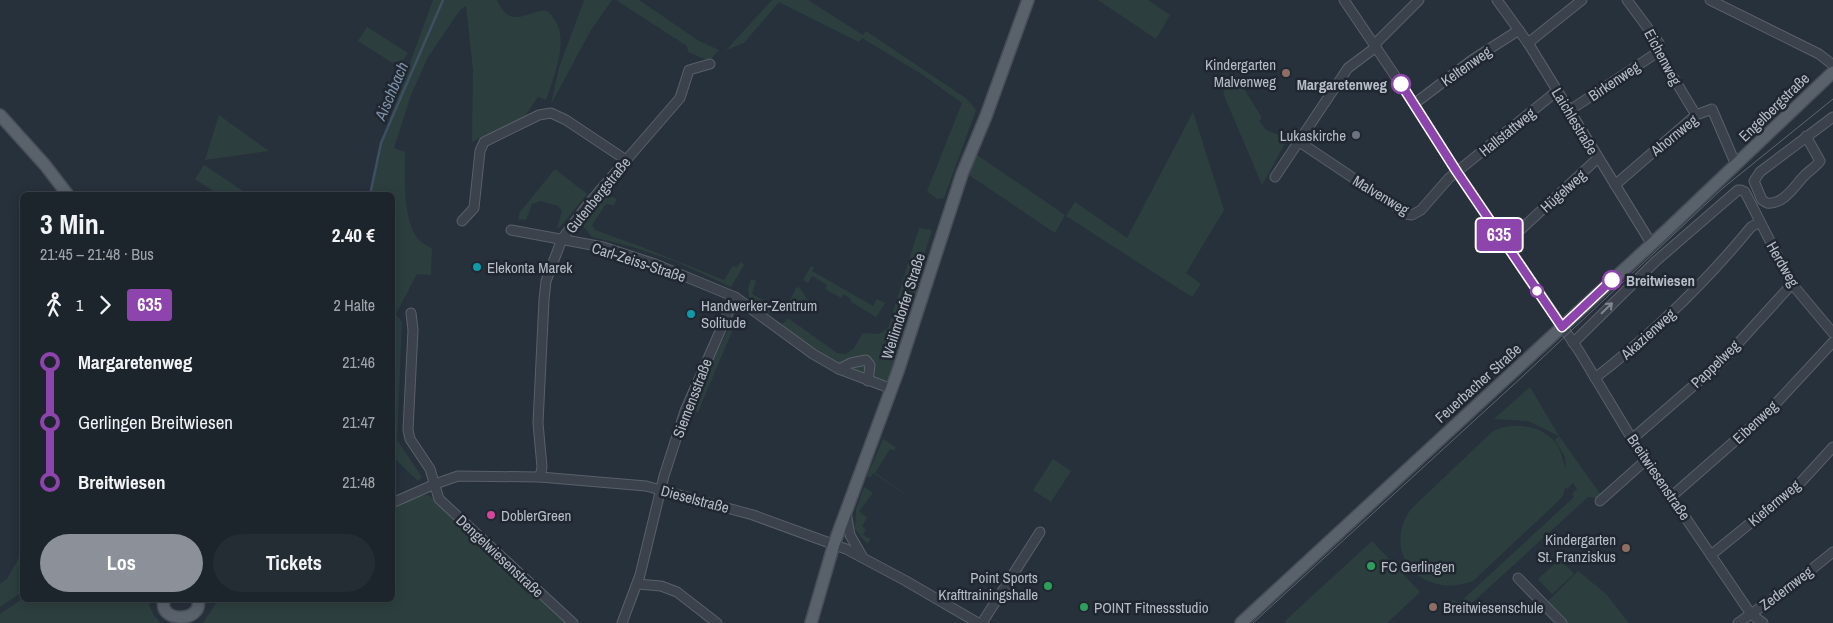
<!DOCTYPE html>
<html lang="de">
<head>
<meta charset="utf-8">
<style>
	:root { --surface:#1d252c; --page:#252d34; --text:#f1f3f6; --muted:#a0a5a9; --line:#3b4248; --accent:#8c9099 }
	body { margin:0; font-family:"Archivo Narrow",sans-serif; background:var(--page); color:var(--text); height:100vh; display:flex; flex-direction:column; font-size:19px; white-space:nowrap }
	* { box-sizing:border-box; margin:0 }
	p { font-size:16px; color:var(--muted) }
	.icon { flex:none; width:28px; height:28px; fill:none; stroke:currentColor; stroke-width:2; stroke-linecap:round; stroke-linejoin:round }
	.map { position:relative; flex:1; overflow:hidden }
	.details { position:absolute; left:20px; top:192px; width:375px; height:410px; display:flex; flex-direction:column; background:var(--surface); border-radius:8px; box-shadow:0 2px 12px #0003,0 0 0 1px var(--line) }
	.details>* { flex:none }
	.badge { padding:0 10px; border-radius:4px; font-size:18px; line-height:32px }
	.map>.badge { position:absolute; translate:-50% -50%; box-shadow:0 0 0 2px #fff }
	.legs { display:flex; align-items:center; gap:8px; height:55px; padding:0 20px; font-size:16px }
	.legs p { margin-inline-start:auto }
	.headline { display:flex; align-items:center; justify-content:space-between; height:85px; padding:0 20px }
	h1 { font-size:28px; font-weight:700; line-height:38px }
	.button { display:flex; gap:10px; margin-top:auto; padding:10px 20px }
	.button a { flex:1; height:58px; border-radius:30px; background:var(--accent); color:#fff; font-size:20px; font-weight:700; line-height:58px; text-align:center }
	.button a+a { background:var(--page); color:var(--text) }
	ul { padding:0 20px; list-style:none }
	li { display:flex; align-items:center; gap:18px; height:60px; font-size:19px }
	li i { display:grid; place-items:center; width:8px; height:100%; margin:0 6px; background:currentColor }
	li i::after { content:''; width:12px; height:12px; margin:-6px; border:4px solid; border-radius:50%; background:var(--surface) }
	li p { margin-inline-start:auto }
	li:first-child i { background:linear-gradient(#0000 50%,currentColor 0) }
	li:last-child i { background:linear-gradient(currentColor 50%,#0000 0) }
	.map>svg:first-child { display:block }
	.green { fill:#2c3f3e }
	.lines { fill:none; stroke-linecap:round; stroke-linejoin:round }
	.stream { stroke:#3f4f62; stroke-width:2.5 }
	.minor-casing { stroke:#59606a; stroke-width:11 }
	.major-casing { stroke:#474e58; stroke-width:14 }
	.minor { stroke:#3b424c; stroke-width:9 }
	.major { stroke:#59616b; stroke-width:11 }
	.tram { stroke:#5d6772; stroke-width:1 }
	.oneway { stroke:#7f8690 }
	.line-1-casing { stroke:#fff; stroke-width:11 }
	.line-1 { stroke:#8e44ad; stroke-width:8 }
	.education-dot { fill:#8d6e63; stroke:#202731; stroke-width:2 }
	.stop-1-dot { fill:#fff; stroke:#8e44ad; stroke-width:2.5 }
	.worship-dot { fill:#6b7280; stroke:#202731; stroke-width:2 }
	.culture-dot { fill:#0f9aa8; stroke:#202731; stroke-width:2 }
	.hotel-dot { fill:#d1479c; stroke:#202731; stroke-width:2 }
	.leisure-dot { fill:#2e9e5b; stroke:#202731; stroke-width:2 }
	.labels { text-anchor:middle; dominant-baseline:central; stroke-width:5; stroke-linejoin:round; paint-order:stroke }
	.street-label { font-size:15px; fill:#b6bdc7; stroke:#202731 }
	.poi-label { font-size:15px; fill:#b6bdc7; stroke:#202731; text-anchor:start }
	.stop-label { font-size:15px; font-weight:bold; fill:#b6bdc7; stroke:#202731; text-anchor:end }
	.water-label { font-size:16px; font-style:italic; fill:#7b8fa6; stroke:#202731 }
</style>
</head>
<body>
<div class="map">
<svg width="1833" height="623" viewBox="0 0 1833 623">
	<rect width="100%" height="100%" fill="#27313b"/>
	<g class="green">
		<path d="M 433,0 L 497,0 C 511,32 530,9 546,11 C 550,12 552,16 554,19 C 570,40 553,78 546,100 L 538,97 L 525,116 L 472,142 L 473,70 L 466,6 L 460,10 L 428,57 L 411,95 L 394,148 L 405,152 C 405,176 402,221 419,240 C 422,243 428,246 432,249 L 431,275 L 417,274 L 396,314 L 402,322 L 397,440 L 422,477 L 418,481 L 393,457 L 392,195 L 371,195 L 381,143 Z"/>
		<polygon points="584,0 612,0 591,30 551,104 559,68"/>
		<polygon points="616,0 639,0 699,41 719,50 709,61 688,52 687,46"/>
		<polygon points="772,0 808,0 863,35 866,31 967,99 976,110 944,198 937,199 927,191 962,103 920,73 862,38 859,42 779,2 744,43 726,50"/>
		<polygon points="1098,0 1148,0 1170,15 1156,39"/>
		<polygon points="367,27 408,53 399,67 358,41"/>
		<polygon points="1235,74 1262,118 1259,121 1266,130 1288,138 1262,185 1223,93"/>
		<polygon points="1193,112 1224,210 1186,273 1201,284 1192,297 1066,216 1075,202 1127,238"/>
		<polygon points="219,115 269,151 205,160"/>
		<polygon points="977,155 1065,215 1055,233 969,175"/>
		<polygon points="204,165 249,195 219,195 195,179"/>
		<polygon points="555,169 587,194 560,227 557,228 562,211 558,206 541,201 532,204 526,220 518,219 520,212"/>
		<polygon points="607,195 617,199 614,205 606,204 592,225 595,230 642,247 724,280 733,266 737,267 741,262 744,265 731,287 677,262 633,247 592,237 580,222 600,199"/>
		<polygon points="919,228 932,230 918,275 923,280 903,356 887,380 868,381 839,369 779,328 788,318 837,353 846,354 854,348 863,333 879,334 888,328"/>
		<polygon points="811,266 814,268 812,271 873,306 877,299 885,303 876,317 851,302 851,299 843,294 841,298 825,289 827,285 812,276 808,283 803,280"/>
		<polygon points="751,279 756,281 752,294 780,310 771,315 749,297 748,289"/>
		<polygon points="799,287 809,302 804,299 796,314 786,309 796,288"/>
		<polygon points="734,319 736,322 698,412 693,411 712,361"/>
		<path d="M 1530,387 L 1559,436 L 1601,495 L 1596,498 L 1588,497 L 1472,603 L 1469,602 L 1460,609 L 1450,602 L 1453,600 L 1459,603 L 1574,497 L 1572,494 L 1577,489 L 1573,483 L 1567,489 L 1565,487 L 1563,496 L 1552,507 L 1473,581 C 1422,600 1380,554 1411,509 L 1493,431 C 1513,422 1541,424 1556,443 C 1561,451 1563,460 1566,469 L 1565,457 L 1555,440 L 1559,436 L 1528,421 L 1494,419 Z"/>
		<polygon points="883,439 895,447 895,451 890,449 875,473 922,506 873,473 870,478 867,476"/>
		<polygon points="1053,459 1071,471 1051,502 1033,490"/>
		<polygon points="864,487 873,493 859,511 867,518 862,526 866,530 863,535 871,539 867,544 855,529 856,510"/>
		<polygon points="429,495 567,623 203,623 218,600 392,600 393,508 416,496"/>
		<polygon points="1372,541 1420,592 1387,623 1287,623 1285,621"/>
		<polygon points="22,552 22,592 0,607 0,584 7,579"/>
		<polygon points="1560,559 1574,574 1552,594 1538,579"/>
		<polygon points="1578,571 1606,594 1629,623 1566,623 1547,602"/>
		<polygon points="22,599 152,600 149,605 154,616 161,623 0,623 0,614"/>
	</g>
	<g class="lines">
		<polyline class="stream" points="370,195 381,143 443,0"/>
		<defs>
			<g id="minor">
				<polyline points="1344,0 1414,104 1457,172 1579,351 1632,439 1751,614 1763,623"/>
				<polyline points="1497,0 1528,43 1651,243"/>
				<polyline points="1627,0 1659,43 1658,52 1696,115"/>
				<polyline points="1710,0 1819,54 1833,65"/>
				<polyline points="1528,43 1582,0"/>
				<polyline points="1375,44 1419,0"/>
				<polyline points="1414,104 1472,60 1519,30"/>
				<polyline points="1570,110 1658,52"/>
				<path d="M 1806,136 L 1820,161 C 1816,167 1810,170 1805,175 C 1795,185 1784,205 1767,203 L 1762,200 L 1754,181 L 1760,172 L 1833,117"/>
				<polyline points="1298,141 1407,214 1412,215 1421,210 1449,178 1557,91"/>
				<polyline points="1275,177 1348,68 1376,47"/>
				<polyline points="1615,185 1696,115 1712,109 1736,165"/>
				<polyline points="462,221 474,208 480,151 484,142 539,115 551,113 566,120 626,160"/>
				<polyline points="511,230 603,247 655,264 735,297 813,354 839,369 892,389"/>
				<polyline points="1505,244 1598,158"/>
				<polyline points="411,313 413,330 408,430 410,439 430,469 439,499 573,623"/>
				<polyline points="1573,343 1656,261 1738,190 1741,190 1745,192 1792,284 1833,333"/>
				<polyline points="839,369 851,363 866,360 870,365 868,381"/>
				<path d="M 1595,378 C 1652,334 1705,283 1751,227 L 1760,222"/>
				<polyline points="1632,439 1722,361 1792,284"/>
				<polyline points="540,477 542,467 538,423 544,300 546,281 562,239 589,203 680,98 689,70 710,64"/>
				<polyline points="1672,496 1768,412 1833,342"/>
				<polyline points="1600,501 1646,460"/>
				<polyline points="392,503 435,484 458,476 540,477 646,486 753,515 846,549 906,581 978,623"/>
				<polyline points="846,512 850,535 862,556"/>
				<polyline points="1711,555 1801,482 1833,447"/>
				<polyline points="1518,578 1562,623"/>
				<polyline points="637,584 661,586 677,592 717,623"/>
				<polyline points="622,623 640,575 664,476 685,411 735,297"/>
				<polyline points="982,623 1040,532"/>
				<polyline points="1738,623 1791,586 1833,552"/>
			</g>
			<g id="major">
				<polyline points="0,115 45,165 68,195"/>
				<path d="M 164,600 C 158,623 203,623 198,600"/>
				<polyline points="811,623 834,544 898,371 962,174 986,116 1028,0"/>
				<polyline points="1241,623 1668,229 1833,72"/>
			</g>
		</defs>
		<use href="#minor" class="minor-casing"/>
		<use href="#major" class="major-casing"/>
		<use href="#minor" class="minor"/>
		<use href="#major" class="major"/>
		<polyline class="tram" points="1253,623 1523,376 1723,188 1833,99"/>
	</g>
	<defs><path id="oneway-shaft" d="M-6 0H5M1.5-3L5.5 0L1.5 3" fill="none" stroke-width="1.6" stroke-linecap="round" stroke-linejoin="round" transform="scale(1.25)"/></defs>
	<use class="oneway" href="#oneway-shaft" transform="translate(1607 308) rotate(-44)"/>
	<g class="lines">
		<defs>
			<polyline id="line-1" points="1401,84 1457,172 1562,327 1612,280"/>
		</defs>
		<use href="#line-1" class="line-1-casing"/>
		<use href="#line-1" class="line-1"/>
	</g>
	<g class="education-dot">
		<circle cx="1286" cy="73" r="5"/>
		<circle cx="1626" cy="548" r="5"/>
		<circle cx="1433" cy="607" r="5"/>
	</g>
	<g class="stop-1-dot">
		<circle cx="1401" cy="84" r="9"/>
		<circle cx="1612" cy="280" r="9"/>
		<circle cx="1537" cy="291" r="6"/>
	</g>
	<circle class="worship-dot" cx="1356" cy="135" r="5"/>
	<g class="culture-dot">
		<circle cx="477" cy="267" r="5"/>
		<circle cx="691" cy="314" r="5"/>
	</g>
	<circle class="hotel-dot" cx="491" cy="515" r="5"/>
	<g class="leisure-dot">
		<circle cx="1371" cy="566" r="5"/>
		<circle cx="1048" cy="586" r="5"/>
		<circle cx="1084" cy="607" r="5"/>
	</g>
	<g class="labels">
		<g class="street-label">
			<text transform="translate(1663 57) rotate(62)">Eichenweg</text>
			<text transform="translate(1466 66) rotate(-35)">Keltenweg</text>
			<text transform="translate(1614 81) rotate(-34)">Birkenweg</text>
			<text transform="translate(1774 107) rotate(-44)">Engelbergstraße</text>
			<text transform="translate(1575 121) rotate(59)">Laichlestraße</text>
			<text transform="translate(1507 132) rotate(-39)">Hallstattweg</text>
			<text transform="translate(1674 135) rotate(-39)">Ahornweg</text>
			<text transform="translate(1563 191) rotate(-42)">Hügelweg</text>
			<text transform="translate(598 195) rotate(-51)">Gutenbergstraße</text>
			<text transform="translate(1381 195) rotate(31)">Malvenweg</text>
			<text transform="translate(639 262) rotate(18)">Carl-Zeiss-Straße</text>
			<text transform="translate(1783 264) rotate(60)">Herdweg</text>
			<text transform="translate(903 306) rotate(-72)">Weilimdorfer Straße</text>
			<text transform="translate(1648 334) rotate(-42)">Akazienweg</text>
			<text transform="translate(1715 364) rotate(-44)">Pappelweg</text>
			<text transform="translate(1478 383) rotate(-42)">Feuerbacher Straße</text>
			<text transform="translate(692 398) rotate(-69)">Siemensstraße</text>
			<text transform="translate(1755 422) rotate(-43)">Eibenweg</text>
			<text transform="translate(1659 477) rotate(56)">Breitwiesenstraße</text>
			<text transform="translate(695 499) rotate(15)">Dieselstraße</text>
			<text transform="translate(1774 503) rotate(-40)">Kiefernweg</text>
			<text transform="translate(500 556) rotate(43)">Dengelwiesenstraße</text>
			<text transform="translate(1786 588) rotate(-37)">Zedernweg</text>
		</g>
		<g class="poi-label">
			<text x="1276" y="64" text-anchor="end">Kindergarten<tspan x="1276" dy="17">Malvenweg</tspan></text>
			<text x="1346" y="135" text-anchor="end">Lukaskirche</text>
			<text x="487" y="267">Elekonta Marek</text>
			<text x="701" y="305">Handwerker-Zentrum<tspan x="701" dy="17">Solitude</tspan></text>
			<text x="501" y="515">DoblerGreen</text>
			<text x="1616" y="539" text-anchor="end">Kindergarten<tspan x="1616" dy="17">St. Franziskus</tspan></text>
			<text x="1381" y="566">FC Gerlingen</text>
			<text x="1038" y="577" text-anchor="end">Point Sports<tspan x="1038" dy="17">Krafttrainingshalle</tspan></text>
			<text x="1094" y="607">POINT Fitnessstudio</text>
			<text x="1443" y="607">Breitwiesenschule</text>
		</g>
		<g class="stop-label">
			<text x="1387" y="84">Margaretenweg</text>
			<text x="1626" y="280" text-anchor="start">Breitwiesen</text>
		</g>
		<g class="water-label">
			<text transform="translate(391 91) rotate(-67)">Aischbach</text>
		</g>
	</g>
</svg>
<b class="badge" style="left:1499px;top:235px;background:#8e44ad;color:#fff">635</b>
<section class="details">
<div class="headline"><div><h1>3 Min.</h1><p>21:45 – 21:48 · Bus</p></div><b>2.40 €</b></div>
<div class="legs"><svg class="icon" aria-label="walk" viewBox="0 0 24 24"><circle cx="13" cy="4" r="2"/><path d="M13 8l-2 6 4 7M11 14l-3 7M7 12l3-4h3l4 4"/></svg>1<svg class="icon" aria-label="forward" viewBox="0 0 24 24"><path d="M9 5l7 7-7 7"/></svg><b class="badge" style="background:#8e44ad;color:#fff">635</b><p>2 Halte</p></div>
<ul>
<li><i style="color:#8e44ad"></i><b>Margaretenweg</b><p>21:46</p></li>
<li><i style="color:#8e44ad"></i><span>Gerlingen Breitwiesen</span><p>21:47</p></li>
<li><i style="color:#8e44ad"></i><b>Breitwiesen</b><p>21:48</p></li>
</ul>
<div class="button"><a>Los</a><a>Tickets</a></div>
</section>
</div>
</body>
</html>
